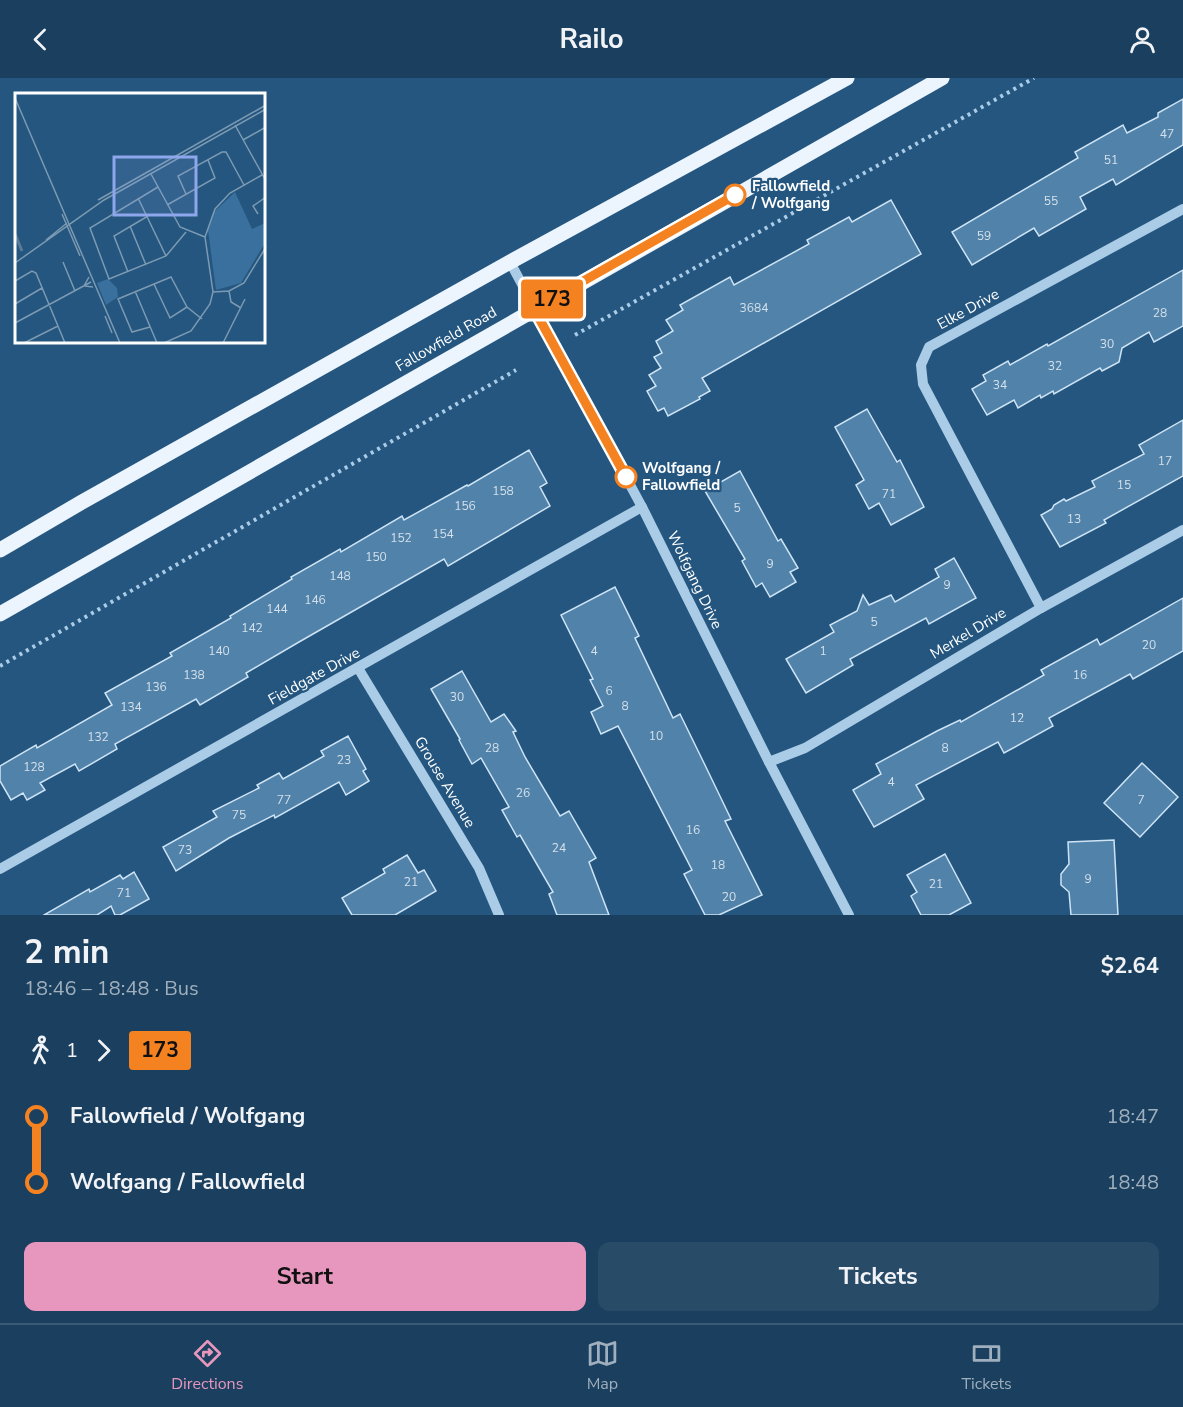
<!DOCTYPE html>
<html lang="en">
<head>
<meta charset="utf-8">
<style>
	:root { --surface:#1b405f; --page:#284b68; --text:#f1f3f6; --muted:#a0afbd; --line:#395974; --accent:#e797bd }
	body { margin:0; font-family:"Nunito Sans",sans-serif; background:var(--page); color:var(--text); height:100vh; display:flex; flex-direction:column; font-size:22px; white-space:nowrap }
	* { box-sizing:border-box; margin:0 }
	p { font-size:20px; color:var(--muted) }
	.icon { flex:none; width:33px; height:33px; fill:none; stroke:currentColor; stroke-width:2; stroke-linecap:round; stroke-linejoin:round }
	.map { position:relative; height:837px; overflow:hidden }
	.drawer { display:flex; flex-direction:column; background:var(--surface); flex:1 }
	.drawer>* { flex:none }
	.badge { padding:0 12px; border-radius:4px; font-size:21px; line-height:39px }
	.map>.badge { position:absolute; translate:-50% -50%; box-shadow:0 0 0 3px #fff }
	.legs { display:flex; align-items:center; gap:9px; height:66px; padding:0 24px; font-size:20px }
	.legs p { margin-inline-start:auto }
	.overview { display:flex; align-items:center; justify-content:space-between; height:102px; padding:0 24px }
	h1 { font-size:33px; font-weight:700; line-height:45px }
	.primary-button { display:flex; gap:12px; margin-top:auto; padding:12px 24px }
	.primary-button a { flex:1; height:69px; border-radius:12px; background:var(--accent); color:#111; font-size:24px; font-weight:700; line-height:69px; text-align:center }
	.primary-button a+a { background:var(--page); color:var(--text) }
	ul { padding:0 24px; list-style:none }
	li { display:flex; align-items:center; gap:21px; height:66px; font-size:22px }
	li i { display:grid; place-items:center; width:9px; height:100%; margin:0 8px; background:currentColor }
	li i::after { content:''; width:15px; height:15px; margin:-8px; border:4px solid; border-radius:50%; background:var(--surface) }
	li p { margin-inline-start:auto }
	li:first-child i { background:linear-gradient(#0000 50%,currentColor 0) }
	li:last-child i { background:linear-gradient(currentColor 50%,#0000 0) }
	header { display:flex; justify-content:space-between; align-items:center; height:78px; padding:0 24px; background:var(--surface); font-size:27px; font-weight:700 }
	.tab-bar { display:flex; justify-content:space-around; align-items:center; height:84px; border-top:2px solid var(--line); background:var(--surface); font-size:16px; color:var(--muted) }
	.tab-bar a { display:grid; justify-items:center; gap:3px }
	.tab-bar .on { color:var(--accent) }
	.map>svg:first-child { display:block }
	.building { fill:#5182aa; stroke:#cee4f5; stroke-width:1.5 }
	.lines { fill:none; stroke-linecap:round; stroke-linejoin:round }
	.path { stroke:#abcce6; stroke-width:4; stroke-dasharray:3 4.5; stroke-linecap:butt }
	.minor { stroke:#abcce6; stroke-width:10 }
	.major { stroke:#ecf4fd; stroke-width:15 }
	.line-1-casing { stroke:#fff; stroke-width:14 }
	.line-1 { stroke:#f58220; stroke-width:9 }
	.stop-1-dot { fill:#fff; stroke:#f58220; stroke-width:3 }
	.labels { text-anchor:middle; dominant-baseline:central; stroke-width:4.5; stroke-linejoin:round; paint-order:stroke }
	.number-label { font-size:12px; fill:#d4e0ea }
	.stop-label { font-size:15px; font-weight:bold; fill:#fff; stroke:#24567f; text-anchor:start }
	.street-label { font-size:15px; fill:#fff; stroke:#24567f }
	.inset-river { fill:none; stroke:#587b98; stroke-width:3 }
	.inset-road { fill:none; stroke:#7c9ab2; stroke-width:1.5 }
	.view { fill:#8ea6ec; fill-opacity:0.15; stroke:#8ea6ec; stroke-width:3 }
	.inset-edge { fill:none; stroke:#fff; stroke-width:3 }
</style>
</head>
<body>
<header><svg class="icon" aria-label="back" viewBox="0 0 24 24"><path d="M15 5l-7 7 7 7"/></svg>Railo<svg class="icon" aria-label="person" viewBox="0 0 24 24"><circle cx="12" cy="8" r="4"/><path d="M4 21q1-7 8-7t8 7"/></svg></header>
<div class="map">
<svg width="1183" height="837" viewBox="0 0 1183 837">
	<rect width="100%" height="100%" fill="#24567f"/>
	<g class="building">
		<polygon points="1183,21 1183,67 1116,107 1113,101 1080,119 1086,131 1039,158 1034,150 972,187 952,154 1078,80 1075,74 1123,47 1127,55 1158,39 1158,35"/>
		<polygon points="891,122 921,176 702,300 710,313 699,319 700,321 668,338 664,330 658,333 647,313 656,308 649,297 661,290 654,279 662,275 656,263 673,253 666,242 683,232 680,227 730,199 734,207 809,166 807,162 849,139 852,144"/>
		<polygon points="1183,192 1183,248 1154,264 1149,254 1122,270 1119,284 1102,293 1100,290 1054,316 1053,313 1041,320 1040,317 1018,330 1014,322 987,337 972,311 986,303 983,297 1008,283 1010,287 1047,266 1048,268"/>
		<polygon points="867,331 897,384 900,382 924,429 891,447 879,425 869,431 856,407 864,402 835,349"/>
		<polygon points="1183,342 1183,398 1104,442 1106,445 1060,469 1041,437 1052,431 1054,427 1064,421 1066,423 1095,409 1092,403 1144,376 1139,367"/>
		<polygon points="529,372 547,405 540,409 550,428 448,488 444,481 299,564 246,595 248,599 200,627 196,621 115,666 117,671 79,693 75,686 40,705 45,712 27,722 23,715 11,722 0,703 0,688 36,667 37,670 112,627 105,615 172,578 170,575 231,540 230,538 292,501 291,499 340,471 341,474 402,438 404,442 467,407 468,408"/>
		<polygon points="740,393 778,463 781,461 798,490 790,494 796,504 770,519 762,505 756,509 742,483 745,481 705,413"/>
		<polygon points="954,480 976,520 929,546 926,540 885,562 850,581 853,587 806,615 786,581 834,554 830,547 857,533 863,517 869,527 891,517 895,524 939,499 935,491"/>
		<polygon points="615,509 639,558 635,560 673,640 680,636 704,685 731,741 725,743 762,817 719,837 705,837 684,796 692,792 618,648 601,656 591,634 603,628 590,602 593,601 561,537"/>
		<polygon points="1183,520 1183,573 1133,601 1130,596 1049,640 1053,648 1004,675 998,664 916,707 924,721 874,749 853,712 881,696 876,686 937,653 960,642 961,644 1044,597 1041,592 1097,561 1100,567"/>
		<polygon points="462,593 491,644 504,636 516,653 513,654 525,679 560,738 569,733 596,780 589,784 609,837 557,837 549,816 553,814 520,757 517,759 502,732 509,729 481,680 472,686 459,662 460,661 431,611"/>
		<polygon points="348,658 366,691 363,693 369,703 346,717 339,704 275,740 274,737 229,760 176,793 163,769 217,739 213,733 259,710 257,707 279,695 283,701 324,678 321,673"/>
		<polygon points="1142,685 1178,719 1140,759 1104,725"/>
		<polygon points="1114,762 1118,837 1071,837 1069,814 1061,807 1061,796 1069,786 1068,764"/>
		<polygon points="945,776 971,825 949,837 921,837 911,818 917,814 907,797"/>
		<polygon points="407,777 418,795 424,792 436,813 395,837 352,837 342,820 385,795 383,791"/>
		<polygon points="134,794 149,821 120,837 115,837 111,828 97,837 44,837 89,811 90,814 120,797 123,801"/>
	</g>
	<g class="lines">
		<g class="path">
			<polyline points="575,257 1034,0"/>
			<polyline points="0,588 516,292"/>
		</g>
		<g class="minor">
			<polyline points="510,184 642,429 769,684 849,837"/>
			<polyline points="1041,530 923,306 921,287 929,269 1183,131"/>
			<polyline points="358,590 479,790 499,837"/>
			<polyline points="769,684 805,670 1041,530 1183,452"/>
			<polyline points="0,791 642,429"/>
		</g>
		<g class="major">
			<polyline points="0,472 82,424 510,184 847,0"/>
			<polyline points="0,536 942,0"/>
		</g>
	</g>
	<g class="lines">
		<defs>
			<polyline id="line-1" points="626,399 534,231 735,117"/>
		</defs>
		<use href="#line-1" class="line-1-casing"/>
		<use href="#line-1" class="line-1"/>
	</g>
	<g class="stop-1-dot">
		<circle cx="735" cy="117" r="10"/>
		<circle cx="626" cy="399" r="10"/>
	</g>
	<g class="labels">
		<g class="number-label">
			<text x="1167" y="56">47</text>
			<text x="1111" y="82">51</text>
			<text x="1051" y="123">55</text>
			<text x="984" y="158">59</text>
			<text x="754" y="230">3684</text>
			<text x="1160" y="235">28</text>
			<text x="1107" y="266">30</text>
			<text x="1055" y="288">32</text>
			<text x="1000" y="307">34</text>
			<text x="1165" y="383">17</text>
			<text x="1124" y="407">15</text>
			<text x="503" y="413">158</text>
			<text x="889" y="416">71</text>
			<text x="465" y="428">156</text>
			<text x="737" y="430">5</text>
			<text x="1074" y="441">13</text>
			<text x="443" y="456">154</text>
			<text x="401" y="460">152</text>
			<text x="376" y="479">150</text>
			<text x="770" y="486">9</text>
			<text x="340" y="498">148</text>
			<text x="947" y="507">9</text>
			<text x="315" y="522">146</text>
			<text x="277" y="531">144</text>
			<text x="874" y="544">5</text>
			<text x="252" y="550">142</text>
			<text x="1149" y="567">20</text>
			<text x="219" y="573">140</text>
			<text x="594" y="573">4</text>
			<text x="823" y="573">1</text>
			<text x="194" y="597">138</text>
			<text x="1080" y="597">16</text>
			<text x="156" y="609">136</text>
			<text x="609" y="613">6</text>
			<text x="457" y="619">30</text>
			<text x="625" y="628">8</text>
			<text x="131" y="629">134</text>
			<text x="1017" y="640">12</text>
			<text x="656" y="658">10</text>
			<text x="98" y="659">132</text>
			<text x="492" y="670">28</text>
			<text x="945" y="670">8</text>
			<text x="344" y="682">23</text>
			<text x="34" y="689">128</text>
			<text x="891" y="704">4</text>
			<text x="523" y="715">26</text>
			<text x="284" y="722">77</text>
			<text x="1141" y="722">7</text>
			<text x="239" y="737">75</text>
			<text x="693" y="752">16</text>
			<text x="559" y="770">24</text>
			<text x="185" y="772">73</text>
			<text x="718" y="787">18</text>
			<text x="1088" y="801">9</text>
			<text x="411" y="804">21</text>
			<text x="936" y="806">21</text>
			<text x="124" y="815">71</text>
			<text x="729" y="819">20</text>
		</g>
		<g class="stop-label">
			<text x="752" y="108">Fallowfield<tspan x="752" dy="17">/ Wolfgang</tspan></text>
			<text x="642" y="390">Wolfgang /<tspan x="642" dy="17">Fallowfield</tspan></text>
		</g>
		<g class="street-label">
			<text transform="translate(968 231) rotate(-29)">Elke Drive</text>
			<text transform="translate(446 261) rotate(-30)">Fallowfield Road</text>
			<text transform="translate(695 502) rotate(64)">Wolfgang Drive</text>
			<text transform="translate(968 555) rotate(-31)">Merkel Drive</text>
			<text transform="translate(314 598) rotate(-29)">Fieldgate Drive</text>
			<text transform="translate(445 704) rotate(59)">Grouse Avenue</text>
		</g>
	</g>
	<g transform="translate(15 15)">
		<rect width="250" height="250" fill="#24567f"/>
		<path d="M 220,99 L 237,136 L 250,130 L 250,150 L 226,190 L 201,197 L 193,137 L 199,119 ZM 93,186 L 102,195 L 103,204 L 91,212 L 82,190 Z" fill="#39709d"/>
		<path class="inset-river" d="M 0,141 L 7,158"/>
		<path class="inset-road" d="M 0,5 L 105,250M 220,32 L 251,88M 228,47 L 251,34M 136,81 L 165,134 L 190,144M 143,94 L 75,135 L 94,186 L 151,163 L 171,139M 171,101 L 163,83 L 207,59 L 211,59 L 229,92M 123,105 L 151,163M 83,107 L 251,12M 152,112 L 200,85 L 193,67M 47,121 L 65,163M 243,121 L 238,113 L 251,104M 115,133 L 131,172M 31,147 L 52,130M 48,169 L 60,198M 0,170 L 89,107 L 251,16M 113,179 L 99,143 L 133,123M 74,184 L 69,193 L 78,194M 0,188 L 17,178 L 21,180 L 50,250M 139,191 L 155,225 L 172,214M 120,198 L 142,250M 214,198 L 216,209 L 226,215M 198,199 L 214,198 L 229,190 L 251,154M 0,211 L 27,195M 90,223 L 97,240M 0,230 L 76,189M 135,234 L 117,239 L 103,206 L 156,184 L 172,214 L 187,226M 9,250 L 43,233M 149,250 L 176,238 L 195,211 L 198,199 L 190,144 L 200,116 L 215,100 L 247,82M 208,250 L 230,206"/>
		<path class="view" d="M 99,64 L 181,64 L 181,122 L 99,122 Z"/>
		<rect width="250" height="250" class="inset-edge"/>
	</g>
</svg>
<b class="badge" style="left:552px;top:221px;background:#f58220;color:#111">173</b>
</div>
<section class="drawer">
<div class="overview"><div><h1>2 min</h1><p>18:46 – 18:48 · Bus</p></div><b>$2.64</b></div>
<div class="legs"><svg class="icon" aria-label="walk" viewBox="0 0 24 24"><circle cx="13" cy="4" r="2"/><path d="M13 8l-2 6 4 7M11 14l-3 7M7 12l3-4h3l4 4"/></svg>1<svg class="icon" aria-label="forward" viewBox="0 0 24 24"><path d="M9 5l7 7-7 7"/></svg><b class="badge" style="background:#f58220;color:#111">173</b></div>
<ul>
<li><i style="color:#f58220"></i><b>Fallowfield / Wolfgang</b><p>18:47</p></li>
<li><i style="color:#f58220"></i><b>Wolfgang / Fallowfield</b><p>18:48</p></li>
</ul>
<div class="primary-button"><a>Start</a><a>Tickets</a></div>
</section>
<nav class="tab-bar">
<a class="on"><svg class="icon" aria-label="directions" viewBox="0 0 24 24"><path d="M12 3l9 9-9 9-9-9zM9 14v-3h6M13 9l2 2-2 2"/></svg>Directions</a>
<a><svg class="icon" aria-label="map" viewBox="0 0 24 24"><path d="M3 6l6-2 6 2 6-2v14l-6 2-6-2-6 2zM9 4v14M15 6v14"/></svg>Map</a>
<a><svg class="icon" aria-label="tickets" viewBox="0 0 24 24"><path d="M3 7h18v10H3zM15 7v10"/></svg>Tickets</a>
</nav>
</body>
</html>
